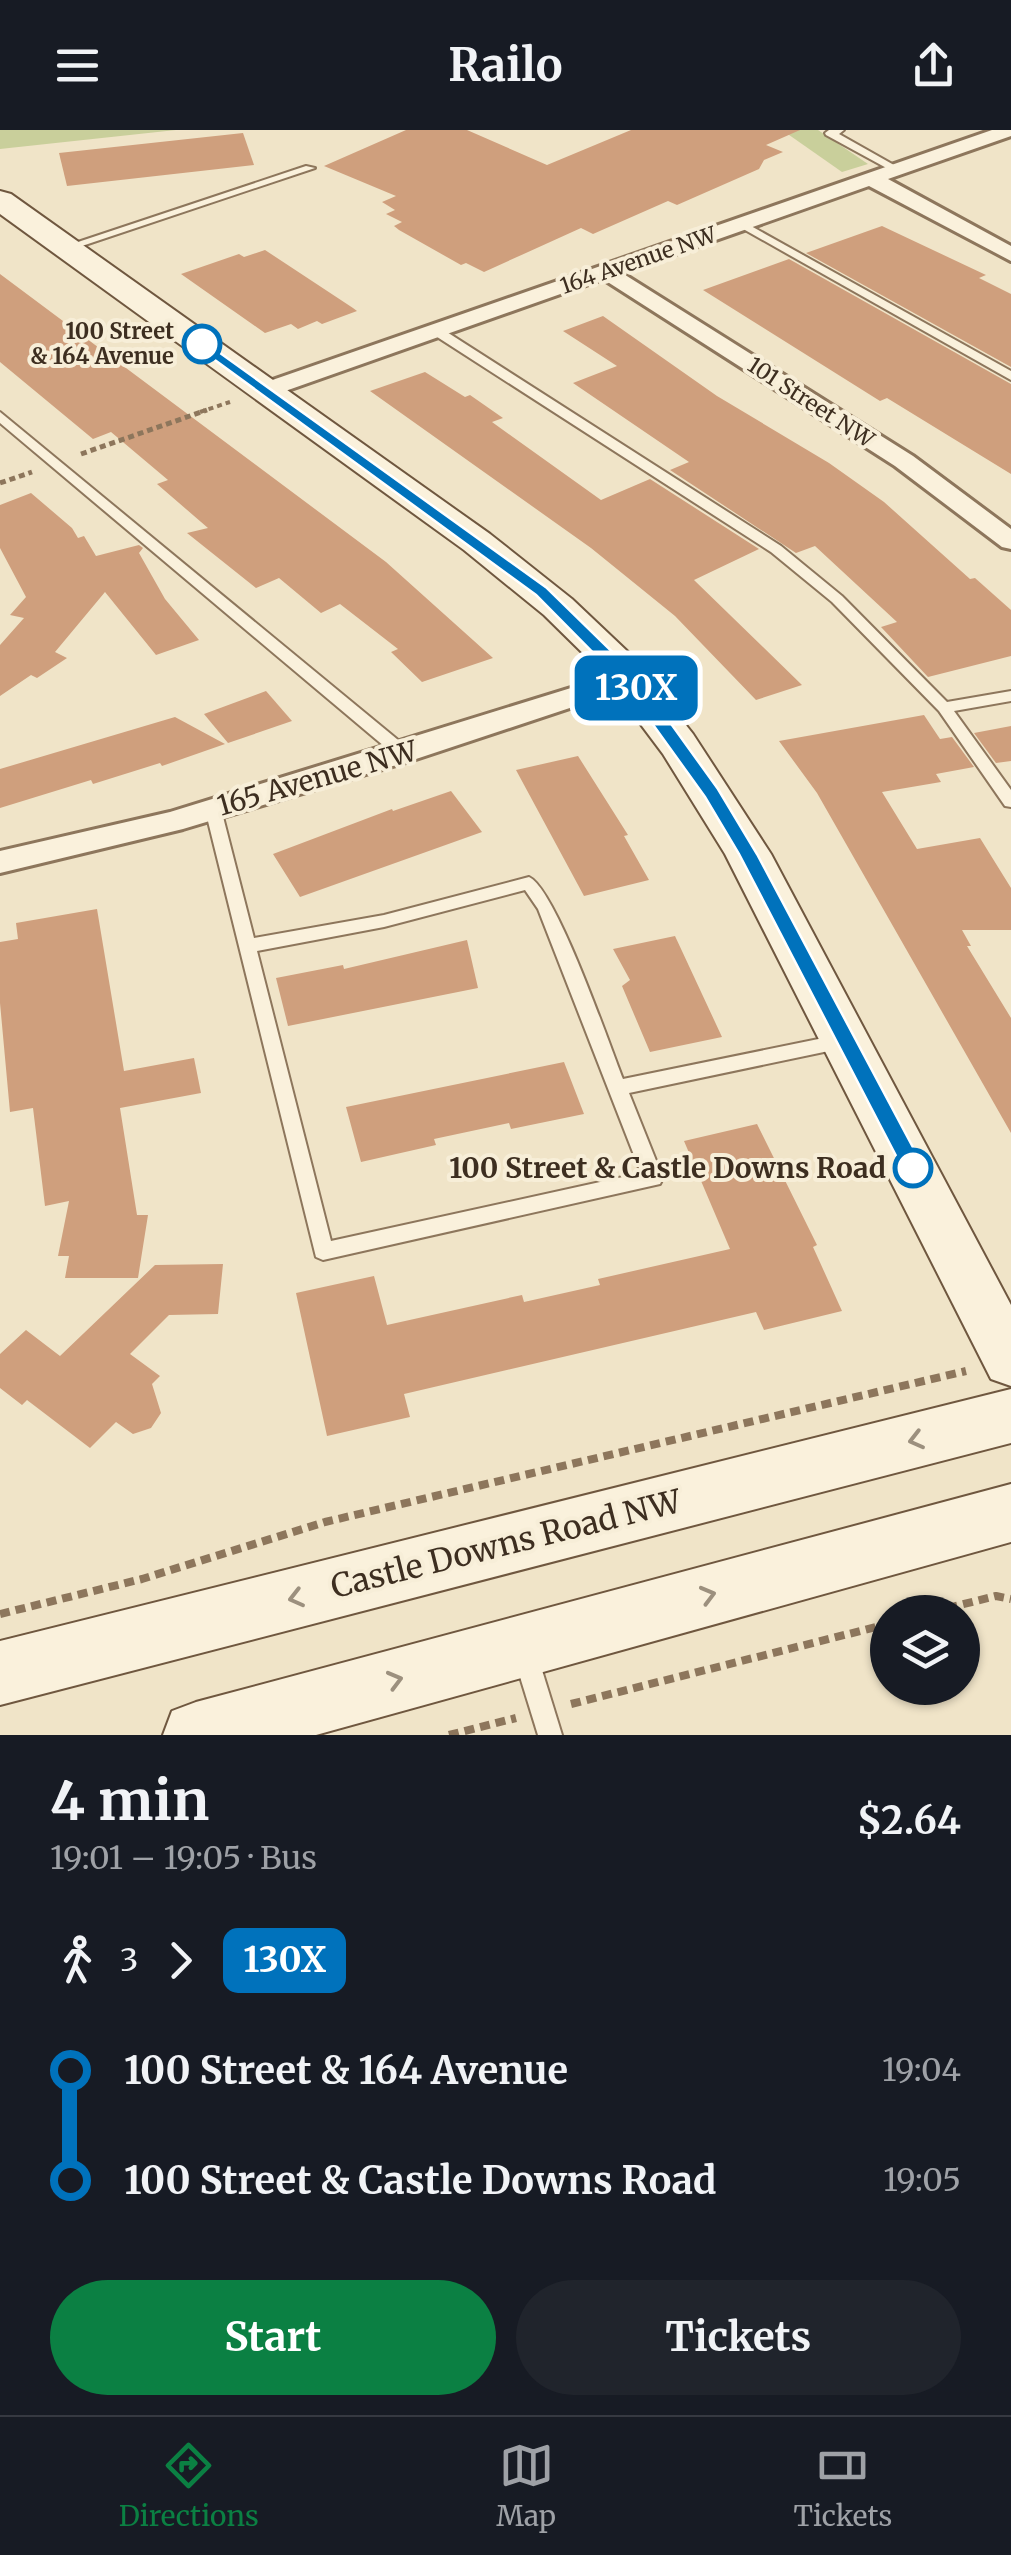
<!DOCTYPE html>
<html lang="en">
<head>
<meta charset="utf-8">
<style>
	:root { --surface:#171b24; --page:#20242c; --text:#f1f3f6; --muted:#9ea1a6; --line:#363941; --accent:#0b8043 }
	body { margin:0; font-family:Merriweather,serif; background:var(--page); color:var(--text); height:100vh; display:flex; flex-direction:column; font-size:38px; white-space:nowrap }
	* { box-sizing:border-box; margin:0 }
	p { font-size:32px; color:var(--muted) }
	.icon { flex:none; width:55px; height:55px; fill:none; stroke:currentColor; stroke-width:2; stroke-linecap:round; stroke-linejoin:round }
	.map { position:relative; height:1605px; overflow:hidden }
	.side { display:flex; flex-direction:column; background:var(--surface); flex:1 }
	.side>* { flex:none }
	.badge { padding:0 20px; border-radius:15px; font-size:35px; line-height:65px }
	.controls { position:absolute; left:870px; top:1465px; display:grid; gap:20px }
	.controls a { display:grid; place-items:center; width:110px; height:110px; border-radius:50%; background:var(--surface); box-shadow:0 2px 8px #0004; font-size:50px }
	.map>.badge { position:absolute; translate:-50% -50%; box-shadow:0 0 0 5px #fff }
	.legs { display:flex; align-items:center; gap:15px; height:110px; padding:0 50px; font-size:32px }
	.legs p { margin-inline-start:auto }
	.headline { display:flex; align-items:center; justify-content:space-between; height:170px; padding:0 50px }
	h1 { font-size:55px; font-weight:700; line-height:75px }
	.action { display:flex; gap:20px; margin-top:auto; padding:20px 50px }
	.action a { flex:1; height:115px; border-radius:60px; background:var(--accent); color:#fff; font-size:40px; font-weight:700; line-height:115px; text-align:center }
	.action a+a { background:var(--page); color:var(--text) }
	ul { padding:0 50px; list-style:none }
	li { display:flex; align-items:center; gap:35px; height:110px; font-size:38px }
	li i { display:grid; place-items:center; width:15px; height:100%; margin:0 12px; background:currentColor }
	li i::after { content:''; width:25px; height:25px; margin:-12px; border:8px solid; border-radius:50%; background:var(--surface) }
	li p { margin-inline-start:auto }
	li:first-child i { background:linear-gradient(#0000 50%,currentColor 0) }
	li:last-child i { background:linear-gradient(currentColor 50%,#0000 0) }
	header { display:flex; justify-content:space-between; align-items:center; height:130px; padding:0 50px; background:var(--surface); font-size:45px; font-weight:700 }
	.menu { display:flex; justify-content:space-around; align-items:center; height:140px; border-top:2px solid var(--line); background:var(--surface); font-size:28px; color:var(--muted) }
	.menu a { display:grid; justify-items:center; gap:5px }
	.menu .selected { color:var(--accent) }
	.map>svg:first-child { display:block }
	.green { fill:#c9cf9b }
	.building { fill:#cf9f7d }
	.lines { fill:none; stroke-linecap:round; stroke-linejoin:round }
	.lane-casing { stroke:#8d765c; stroke-width:4 }
	.street-casing { stroke:#8d765c; stroke-width:6 }
	.secondary-casing { stroke:#6f573f; stroke-width:4 }
	.path-far2 { stroke:#8d765c; stroke-width:4; stroke-dasharray:5 4; stroke-linecap:butt }
	.path-far1 { stroke:#8d765c; stroke-width:5; stroke-dasharray:6 4; stroke-linecap:butt }
	.path { stroke:#8d765c; stroke-width:8; stroke-dasharray:10 6; stroke-linecap:butt }
	.lane { fill:#faf1dc; fill-rule:evenodd }
	.street { fill:#faf1dc; fill-rule:evenodd }
	.secondary { fill:#faf1dc; fill-rule:evenodd }
	.oneway { stroke:#9c907e }
	.line-1 { fill:#0072bc; stroke:#fff; stroke-width:2.5 }
	.stop-1-dot { fill:#fff; stroke:#0072bc; stroke-width:5 }
	.labels { text-anchor:middle; dominant-baseline:central; stroke-width:8; stroke-linejoin:round; paint-order:stroke }
	.far-street-label { font-size:22px; fill:#3d2e20; stroke:#f7eed8 }
	.far-stop-label { font-size:22px; font-weight:bold; fill:#3d2e20; stroke:#f7eed8; text-anchor:end }
	.street-label { font-size:28px; fill:#3d2e20; stroke:#f7eed8 }
	.stop-label { font-size:28px; font-weight:bold; fill:#3d2e20; stroke:#f7eed8; text-anchor:end }
	.near-street-label { font-size:32px; fill:#3d2e20; stroke:#f7eed8 }
</style>
</head>
<body>
<header><svg class="icon" aria-label="menu" viewBox="0 0 24 24"><path d="M4 6h16M4 12h16M4 18h16"/></svg>Railo<svg class="icon" aria-label="share" viewBox="0 0 24 24"><path d="M12 15V3M7 8l5-5 5 5M5 13v7h14v-7"/></svg></header>
<div class="map">
<svg width="1011" height="1605" viewBox="0 0 1011 1605">
	<rect width="100%" height="100%" fill="#f0e4c8"/>
	<g class="green">
		<polygon points="0,0 176,0 0,19"/>
		<polygon points="782,0 818,0 868,34 842,42"/>
	</g>
	<g class="building">
		<polygon points="406,0 467,0 547,35 631,0 800,0 766,15 783,22 764,30 759,39 677,75 668,71 593,104 581,98 484,142 466,133 461,135 399,100 394,96 402,92 386,84 395,80 382,72 396,66 324,36"/>
		<polygon points="243,3 254,35 67,56 59,23"/>
		<polygon points="882,96 986,145 979,148 1011,164 1011,237 806,123"/>
		<polygon points="265,120 353,178 357,181 322,194 317,191 298,199 291,194 265,203 181,144 239,124 244,127"/>
		<polygon points="789,129 1011,254 1011,344 887,268 880,271 703,160"/>
		<polygon points="0,144 386,432 493,528 422,552 391,522 398,519 340,474 321,483 279,448 256,458 187,403 208,398 157,354 168,350 111,302 93,309 0,232"/>
		<polygon points="603,186 717,266 829,333 884,372 970,449 975,448 1011,480 1011,526 928,547 881,497 897,492 815,416 796,423 670,340 689,332 573,253 617,236 563,201"/>
		<polygon points="425,242 465,267 470,265 503,288 492,292 601,370 650,349 759,419 694,450 802,555 756,570 675,486 591,418 370,261"/>
		<polygon points="31,363 72,398 78,408 84,406 96,426 139,415 143,418 139,423 165,469 199,510 156,525 105,462 55,522 67,528 37,548 31,545 0,566 0,515 24,488 10,485 26,467 0,418 0,375"/>
		<polygon points="266,561 292,591 228,613 204,584"/>
		<polygon points="924,585 940,609 952,607 974,637 936,644 941,652 882,662 917,719 980,708 1011,758 1011,800 962,800 971,816 967,816 1011,888 1011,1003 817,663 779,611"/>
		<polygon points="175,587 225,614 162,636 160,633 93,654 91,650 0,678 0,639"/>
		<polygon points="1011,596 1011,631 996,633 974,603"/>
		<polygon points="578,626 628,705 624,706 649,750 584,766 516,640"/>
		<polygon points="451,661 482,702 300,767 273,724 392,679 393,681"/>
		<polygon points="97,779 124,941 194,928 201,963 120,978 137,1085 148,1085 138,1148 65,1148 69,1126 58,1126 69,1071 45,1076 33,978 10,982 0,873 0,812 18,809 16,793"/>
		<polygon points="675,806 722,907 650,922 622,856 630,850 613,819"/>
		<polygon points="467,810 478,858 288,896 276,848 343,835 344,839"/>
		<polygon points="564,932 584,984 511,999 509,993 434,1009 436,1015 361,1032 346,977"/>
		<polygon points="757,994 817,1115 813,1117 842,1181 764,1200 756,1182 404,1264 410,1287 327,1306 296,1163 374,1146 387,1195 522,1165 524,1172 600,1155 598,1149 730,1119 684,1011"/>
		<polygon points="223,1134 218,1184 169,1185 130,1224 160,1246 152,1254 161,1283 151,1298 133,1304 116,1292 90,1318 27,1270 22,1275 0,1258 0,1224 26,1200 60,1226 155,1135"/>
	</g>
	<g class="lines">
		<defs>
			<g id="lane">
				<polygon points="829,0 844,0 839,4 901,39 892,41 826,5 825,3"/>
				<polygon points="306,36 315,38 70,120 60,118"/>
				<polygon points="742,91 1011,241 1011,250 738,96 736,94"/>
				<polygon points="431,197 439,197 781,416 842,466 947,572 1011,561 1011,571 954,581 1011,660 1011,677 1005,676 939,581 832,472 771,422 431,203"/>
				<polygon points="0,282 409,619 411,623 409,627 397,627 0,293"/>
				<path d="M 213,673 L 221,679 L 254,808 L 384,785 L 529,747 C 556,759 609,914 623,949 L 843,904 L 850,906 L 852,911 L 850,916 L 843,918 L 629,963 L 663,1048 L 660,1054 L 323,1130 L 316,1127 L 205,679 ZM 525,760 L 538,779 L 641,1043 L 331,1111 L 257,821 L 384,797 Z"/>
				<polygon points="525,1512 533,1516 537,1524 562,1605 538,1605 513,1524 517,1516"/>
			</g>
			<g id="street">
				<polygon points="992,0 1011,0 1011,6 888,49 1011,116 1011,131 869,56 622,143 913,326 1011,399 1011,419 1002,417 895,336 603,149 274,265 266,267 254,260 258,255"/>
				<polygon points="629,540 639,543 643,549 639,555 413,630 183,699 0,743 0,721 170,682"/>
			</g>
			<g id="secondary">
				<polygon points="0,61 11,64 490,404 572,469 628,522 693,604 771,724 1011,1175 1011,1256 991,1249 725,724 663,624 600,540 544,485 464,420 0,84"/>
				<polygon points="1011,1259 1011,1313 0,1575 0,1511"/>
				<polygon points="1011,1354 1011,1412 316,1605 163,1605 172,1581 196,1572"/>
			</g>
		</defs>
		<use href="#lane" class="lane-casing"/>
		<use href="#street" class="street-casing"/>
		<use href="#secondary" class="secondary-casing"/>
		<polyline class="path-far2" points="200,282 230,272"/>
		<g class="path-far1">
			<polyline points="81,324 207,280"/>
			<polyline points="0,353 32,342"/>
		</g>
		<g class="path">
			<polyline points="932,1482 996,1466 1011,1469"/>
			<polyline points="0,1484 142,1449 325,1392 966,1241"/>
			<polyline points="571,1574 888,1494"/>
			<polyline points="449,1605 516,1588"/>
		</g>
		<use href="#lane" class="lane"/>
		<use href="#street" class="street"/>
		<use href="#secondary" class="secondary"/>
	</g>
	<defs><path id="oneway-chevron" d="M-2-3.5L2.5 0L-2 3.5" fill="none" stroke-width="1.6" stroke-linecap="round" stroke-linejoin="round" transform="scale(2.5)"/></defs>
	<g class="oneway">
		<use href="#oneway-chevron" transform="translate(916 1310) rotate(166)"/>
		<use href="#oneway-chevron" transform="translate(708 1465) rotate(-15)"/>
		<use href="#oneway-chevron" transform="translate(296 1468) rotate(166)"/>
		<use href="#oneway-chevron" transform="translate(395 1550) rotate(-15)"/>
	</g>
	<polygon class="line-1" points="202,210 547,458 636,545 718,659 757,724 924,1038 921,1045 906,1045 739,724 705,667 623,553 536,465 197,217 197,212"/>
	<g class="stop-1-dot">
		<circle cx="202" cy="214" r="18"/>
		<circle cx="913" cy="1038" r="18"/>
	</g>
	<g class="labels">
		<g class="far-street-label">
			<text transform="translate(638 130) rotate(-19)">164 Avenue NW</text>
			<text transform="translate(811 272) rotate(33)">101 Street NW</text>
		</g>
		<g class="far-stop-label">
			<text x="174" y="201">100 Street<tspan x="174" dy="25">&amp; 164 Avenue</tspan></text>
		</g>
		<g class="street-label">
			<text transform="translate(317 648) rotate(-16)">165 Avenue NW</text>
		</g>
		<g class="stop-label">
			<text x="886" y="1038">100 Street &amp; Castle Downs Road</text>
		</g>
		<g class="near-street-label">
			<text transform="translate(506 1414) rotate(-14)">Castle Downs Road NW</text>
		</g>
	</g>
</svg>
<div class="controls">
<a><svg class="icon" aria-label="layers" viewBox="0 0 24 24"><path d="M12 4l9 5-9 5-9-5zM3 14l9 5 9-5"/></svg></a>
</div>
<b class="badge" style="left:636px;top:558px;background:#0072bc;color:#fff">130X</b>
</div>
<section class="side">
<div class="headline"><div><h1>4 min</h1><p>19:01 – 19:05 · Bus</p></div><b>$2.64</b></div>
<div class="legs"><svg class="icon" aria-label="walk" viewBox="0 0 24 24"><circle cx="13" cy="4" r="2"/><path d="M13 8l-2 6 4 7M11 14l-3 7M7 12l3-4h3l4 4"/></svg>3<svg class="icon" aria-label="forward" viewBox="0 0 24 24"><path d="M9 5l7 7-7 7"/></svg><b class="badge" style="background:#0072bc;color:#fff">130X</b></div>
<ul>
<li><i style="color:#0072bc"></i><b>100 Street &amp; 164 Avenue</b><p>19:04</p></li>
<li><i style="color:#0072bc"></i><b>100 Street &amp; Castle Downs Road</b><p>19:05</p></li>
</ul>
<div class="action"><a>Start</a><a>Tickets</a></div>
</section>
<nav class="menu">
<a class="selected"><svg class="icon" aria-label="directions" viewBox="0 0 24 24"><path d="M12 3l9 9-9 9-9-9zM9 14v-3h6M13 9l2 2-2 2"/></svg>Directions</a>
<a><svg class="icon" aria-label="map" viewBox="0 0 24 24"><path d="M3 6l6-2 6 2 6-2v14l-6 2-6-2-6 2zM9 4v14M15 6v14"/></svg>Map</a>
<a><svg class="icon" aria-label="tickets" viewBox="0 0 24 24"><path d="M3 7h18v10H3zM15 7v10"/></svg>Tickets</a>
</nav>
</body>
</html>
